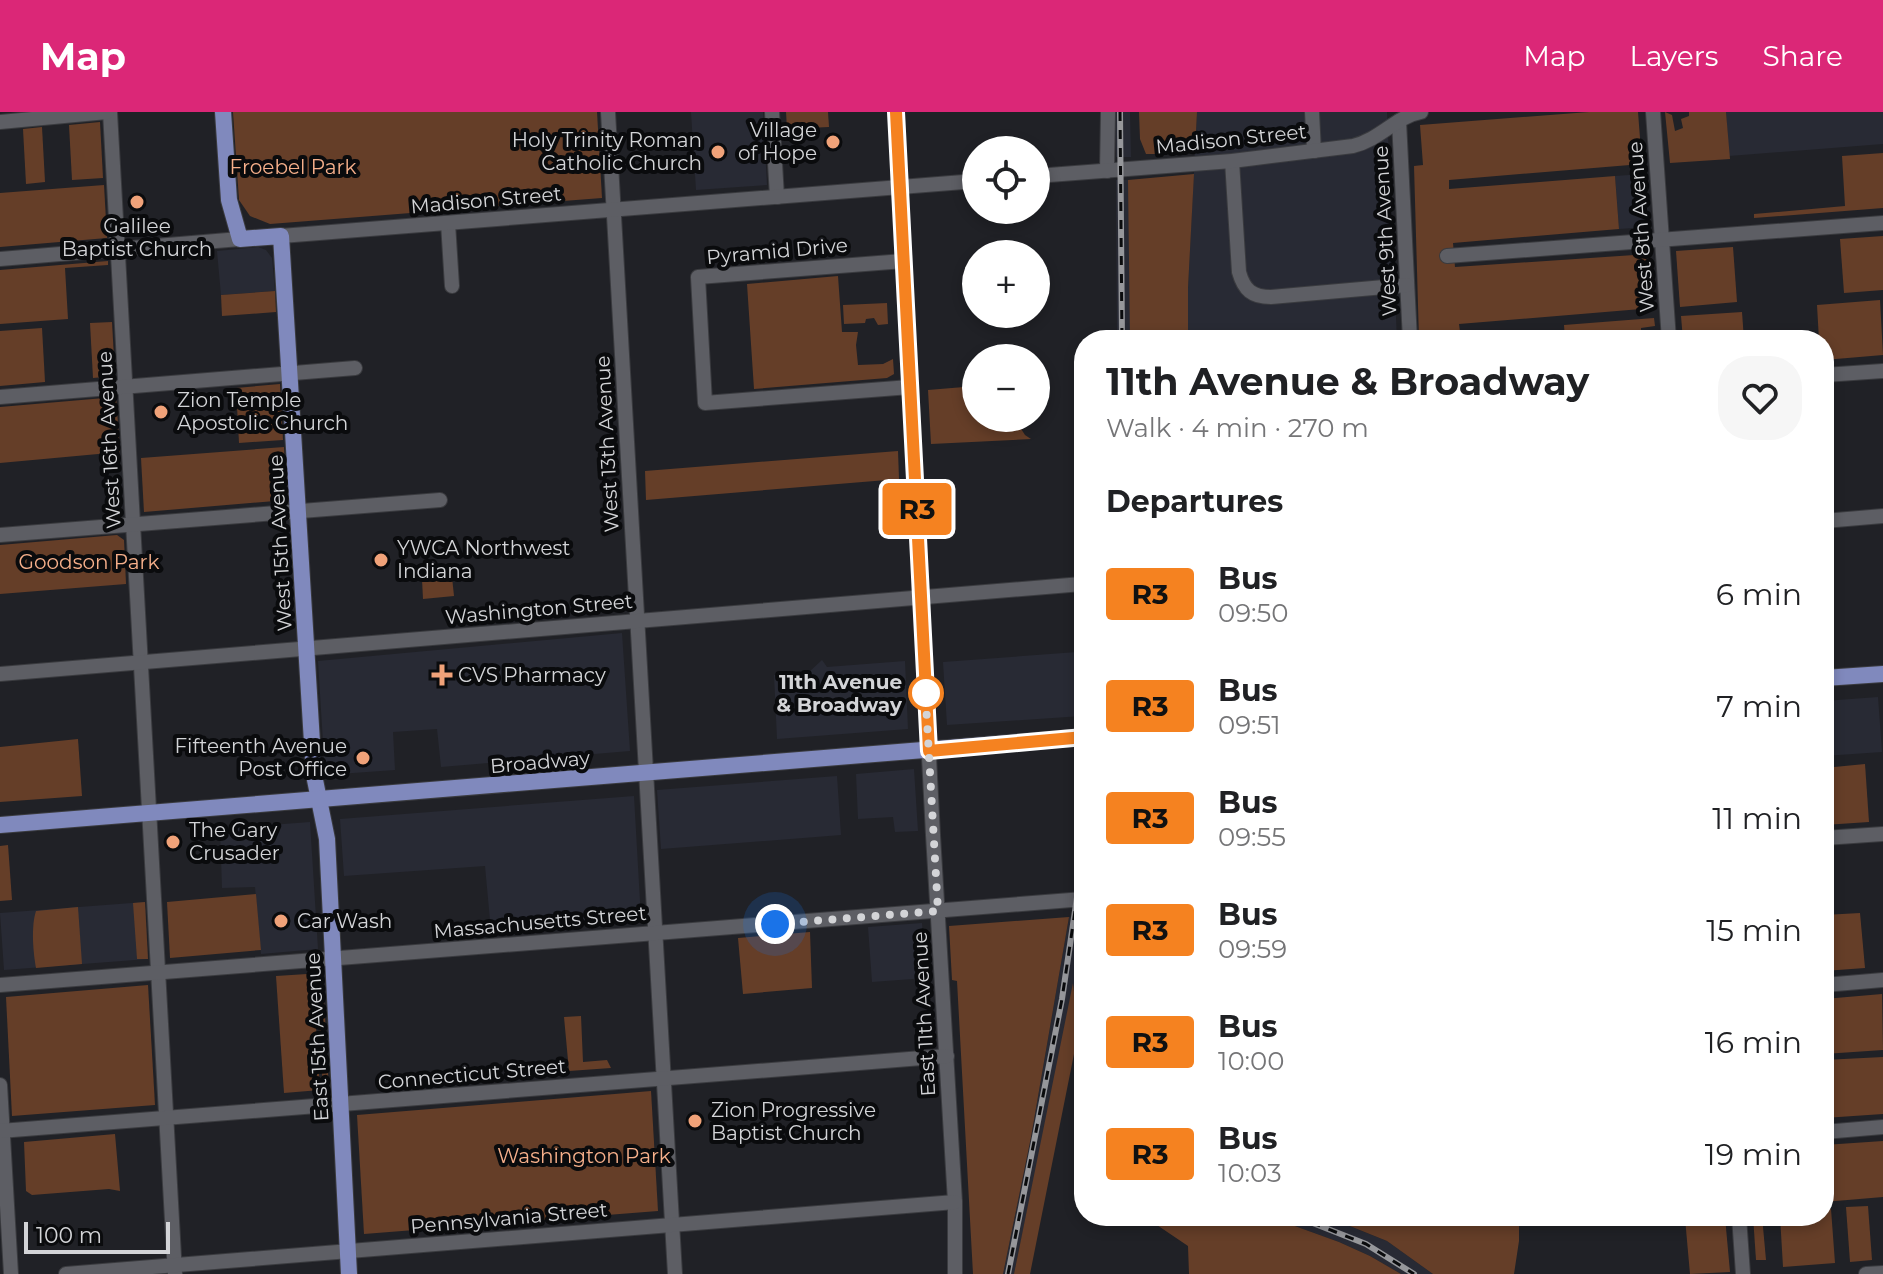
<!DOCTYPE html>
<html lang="en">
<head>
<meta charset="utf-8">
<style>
	:root { --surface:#fff; --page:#f6f6f6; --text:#202124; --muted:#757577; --accent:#db2777 }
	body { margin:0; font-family:Montserrat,sans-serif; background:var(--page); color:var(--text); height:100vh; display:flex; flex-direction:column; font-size:30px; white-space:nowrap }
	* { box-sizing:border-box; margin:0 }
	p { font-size:26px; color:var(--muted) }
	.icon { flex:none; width:44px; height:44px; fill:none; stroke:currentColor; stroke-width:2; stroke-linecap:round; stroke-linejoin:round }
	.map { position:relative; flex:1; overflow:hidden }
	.details { position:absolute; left:1074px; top:218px; width:760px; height:896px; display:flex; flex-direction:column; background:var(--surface); border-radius:32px; box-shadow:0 4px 12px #0003 }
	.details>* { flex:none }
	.badge { padding:0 16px; border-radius:6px; font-size:28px; line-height:52px }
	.tools { position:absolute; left:962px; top:24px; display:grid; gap:16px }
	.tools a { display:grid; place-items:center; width:88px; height:88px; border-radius:50%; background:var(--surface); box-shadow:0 4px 12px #0003; font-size:40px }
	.scale { position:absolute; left:24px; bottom:20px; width:146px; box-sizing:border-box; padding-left:8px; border:4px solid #d3d4d7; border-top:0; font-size:22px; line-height:28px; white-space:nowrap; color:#d3d4d7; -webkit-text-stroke:6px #0a0b0d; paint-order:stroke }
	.you { position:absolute; width:40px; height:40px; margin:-20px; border:6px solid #fff; border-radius:50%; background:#1a73e8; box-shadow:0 0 0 12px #1a73e833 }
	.map>.badge { position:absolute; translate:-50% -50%; box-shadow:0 0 0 4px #fff }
	h2 { padding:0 32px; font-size:30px; line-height:72px }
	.round { display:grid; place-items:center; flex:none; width:84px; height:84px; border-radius:32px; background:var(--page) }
	.overview { display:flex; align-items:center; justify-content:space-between; height:136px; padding:0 32px }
	h1 { font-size:38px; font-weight:700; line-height:60px }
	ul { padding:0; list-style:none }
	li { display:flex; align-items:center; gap:24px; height:112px; padding:0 32px }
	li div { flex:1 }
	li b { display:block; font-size:30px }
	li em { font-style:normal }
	li .badge { min-width:88px; font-weight:700; text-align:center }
	header { display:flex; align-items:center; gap:48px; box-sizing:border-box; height:112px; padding:0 40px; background:var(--accent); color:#fff }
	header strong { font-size:38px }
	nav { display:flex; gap:44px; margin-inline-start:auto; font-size:28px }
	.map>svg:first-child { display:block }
	.built { fill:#282a34 }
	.green { fill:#653e28 }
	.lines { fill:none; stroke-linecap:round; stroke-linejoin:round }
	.minor-casing { stroke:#3a3b3f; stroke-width:16 }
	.major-casing { stroke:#3a3b3f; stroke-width:18 }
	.minor { stroke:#5d5e64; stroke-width:14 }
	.major { stroke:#8089bd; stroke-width:16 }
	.rail-casing { stroke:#96979b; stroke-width:6 }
	.rail { stroke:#0a0b0d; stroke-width:3; stroke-dasharray:9; stroke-linecap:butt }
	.line-casing { stroke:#fff; stroke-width:18 }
	.line { stroke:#f58220; stroke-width:12 }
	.walk { stroke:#d3d4d7; stroke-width:8; stroke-dasharray:0 14.4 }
	.poi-dot { fill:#f0a279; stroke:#0a0b0d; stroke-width:3 }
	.stop-dot { fill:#fff; stroke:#f58220; stroke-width:4 }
	.labels { text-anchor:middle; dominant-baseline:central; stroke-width:8; stroke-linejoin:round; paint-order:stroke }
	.poi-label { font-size:20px; fill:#d3d4d7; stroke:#0a0b0d; text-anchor:start }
	.street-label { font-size:20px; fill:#d3d4d7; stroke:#0a0b0d }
	.park-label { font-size:20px; fill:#f7b08b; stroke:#0a0b0d }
	.stop-label { font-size:20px; font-weight:bold; fill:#d3d4d7; stroke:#0a0b0d; text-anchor:end }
</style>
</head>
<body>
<header>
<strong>Map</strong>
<nav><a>Map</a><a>Layers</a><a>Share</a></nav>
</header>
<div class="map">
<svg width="1883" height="1162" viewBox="0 0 1883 1162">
	<rect width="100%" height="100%" fill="#202126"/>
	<g class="built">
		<polygon points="691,0 763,0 767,73 696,78"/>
		<polygon points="1115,0 1130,0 1131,45 1116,45"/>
		<polygon points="1197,0 1387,0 1397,228 1188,228 1188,176"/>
		<polygon points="1726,0 1883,0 1883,32 1729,44"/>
		<polygon points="1643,62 1647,115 1619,117 1615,64"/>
		<polygon points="1116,68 1130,68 1130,228 1117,228"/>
		<polygon points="258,135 266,138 272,146 275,179 221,183 217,139"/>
		<polygon points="622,521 630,639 441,655 437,617 393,620 395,658 325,663 318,549"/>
		<polygon points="1077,540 1082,604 947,613 943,550"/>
		<polygon points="822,548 827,555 905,549 908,617 777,627 774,563 808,561"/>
		<polygon points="1878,585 1882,640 1824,644 1824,589"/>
		<polygon points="914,657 918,719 895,720 893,705 858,707 856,662"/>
		<polygon points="837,664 841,723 661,737 657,678"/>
		<polygon points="634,684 641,807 491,819 485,754 344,764 340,707"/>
		<polygon points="310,710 318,837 261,842 255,775 222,776 220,717"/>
		<polygon points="145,790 148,847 4,858 0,801"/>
		<polygon points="1074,804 1084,805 1084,921 1076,897 1075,872 1014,1162 1003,1162 1031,1025 1069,805"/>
		<polygon points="922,811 926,866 872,870 868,815"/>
		<polygon points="1267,1104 1325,1104 1387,1129 1433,1162 1401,1162 1370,1144 1339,1130"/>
	</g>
	<g class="green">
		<polygon points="233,0 597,0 602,86 270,112 250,104 239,88"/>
		<polygon points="786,0 828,0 829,15 787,17"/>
		<polygon points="1139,0 1197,0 1195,39 1176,42 1146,42 1140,27"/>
		<polygon points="1589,0 1638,0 1642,52 1449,68 1449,77 1615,64 1619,117 1453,131 1455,155 1649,142 1653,196 1459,212 1461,228 1419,228 1414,54 1423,53 1420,13"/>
		<polygon points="1665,0 1672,3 1675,19 1683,16 1681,7 1689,4 1689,0 1726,0 1730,47 1670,51"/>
		<polygon points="100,10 103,66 72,68 69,13"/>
		<polygon points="42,15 45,70 26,72 23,17"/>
		<polygon points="1883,41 1883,96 1754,106 1754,102 1845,94 1842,44"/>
		<polygon points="1194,62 1188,176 1188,228 1130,228 1128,68"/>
		<polygon points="104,73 107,126 0,135 0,81"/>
		<polygon points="1883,124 1883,178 1844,181 1840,127"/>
		<polygon points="1733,135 1737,190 1680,195 1676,139"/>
		<polygon points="108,149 108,153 65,156 68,207 0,212 0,158"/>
		<polygon points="838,164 842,220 858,220 856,233 858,253 883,252 893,247 894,262 887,266 754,277 747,172"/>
		<polygon points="275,179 276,200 222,204 221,183"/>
		<polygon points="1880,188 1883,243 1824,248 1824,228 1819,228 1817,193"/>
		<polygon points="887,191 888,212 878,213 874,206 866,207 865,211 844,212 843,193"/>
		<polygon points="1742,200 1744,228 1683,228 1681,204"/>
		<polygon points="1654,206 1655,214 1641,216 1641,228 1565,228 1564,213"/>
		<polygon points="112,210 115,264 93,266 90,211"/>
		<polygon points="42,216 45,270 0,274 0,219"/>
		<polygon points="280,272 283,328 239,331 236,276"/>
		<polygon points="976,274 976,306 1014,306 1025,323 1031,327 931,332 928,278"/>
		<polygon points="116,285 120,340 0,351 0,295"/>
		<polygon points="284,335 287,388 144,400 141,346"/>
		<polygon points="898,339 899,367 646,388 645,359"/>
		<polygon points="117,423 124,428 126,472 0,482 0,433"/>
		<polygon points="452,465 454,484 423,487 422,467"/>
		<polygon points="78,627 82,684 0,690 0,635"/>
		<polygon points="1865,652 1869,710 1824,713 1824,656"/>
		<polygon points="8,733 12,788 0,789 0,734"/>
		<polygon points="256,782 261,838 170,846 167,790"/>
		<polygon points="145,790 148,847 137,847 133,791"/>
		<path d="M 78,795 L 82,852 L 36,856 C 33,840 31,814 36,799 Z"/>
		<polygon points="1860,801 1865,856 1824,859 1824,803"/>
		<polygon points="1069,805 1031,1025 1003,1162 973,1162 957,869 952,868 949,814"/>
		<polygon points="810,820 812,876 743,882 738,826"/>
		<polygon points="307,862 313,868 320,978 284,981 276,864"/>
		<polygon points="1073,871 1076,897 1084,921 1084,958 1075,937 1030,1162 1014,1162"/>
		<polygon points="148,873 155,993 12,1004 6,885"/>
		<polygon points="1882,882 1883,938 1824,942 1824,887"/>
		<polygon points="318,886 324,886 329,979 323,979"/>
		<polygon points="581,904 583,950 607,948 611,956 569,959 564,905"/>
		<polygon points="1883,945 1883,1002 1824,1006 1824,948"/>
		<polygon points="651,979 658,1099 364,1122 357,1003"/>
		<polygon points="115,1022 120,1079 109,1077 32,1083 26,1079 24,1030"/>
		<polygon points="1883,1029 1883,1085 1824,1090 1824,1033"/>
		<polygon points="1868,1094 1872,1148 1850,1150 1846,1095"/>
		<polygon points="1824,1097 1831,1097 1835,1151 1783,1155 1780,1104 1824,1104"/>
		<polygon points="1154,1104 1267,1104 1339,1130 1370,1144 1401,1162 1189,1162 1188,1134 1151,1109"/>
		<polygon points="1325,1104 1519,1104 1519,1129 1514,1162 1433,1162 1387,1129"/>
		<polygon points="1709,1104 1725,1105 1730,1160 1690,1162 1685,1106"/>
		<polygon points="1753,1104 1762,1104 1766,1148 1756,1148"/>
	</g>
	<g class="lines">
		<defs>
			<g id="minor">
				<polyline points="110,0 175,1162"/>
				<polyline points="608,0 675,1162"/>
				<polyline points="772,0 777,85"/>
				<polyline points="896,0 933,723 955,1090 955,1162"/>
				<polyline points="1312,0 1314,39"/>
				<polyline points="1653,0 1669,228"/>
				<polyline points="1399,9 1410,228"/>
				<polyline points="0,10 107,0"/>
				<path d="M 1232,49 L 1239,160 C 1244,178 1252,185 1271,185 L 1407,173"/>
				<polyline points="1107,59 1108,0"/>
				<path d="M 1036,64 L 1232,49 L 1353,34 C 1381,27 1395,5 1421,0"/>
				<polyline points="448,111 452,174"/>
				<polyline points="281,124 976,69"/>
				<polyline points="1447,144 1883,111"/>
				<polyline points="0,147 240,127"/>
				<polyline points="904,149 698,165 705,291 910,275"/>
				<polyline points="1824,263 1883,259"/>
				<polyline points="0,285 355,256"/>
				<polyline points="1824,409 1883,404"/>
				<polyline points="0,423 440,388"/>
				<polyline points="0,562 1082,472"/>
				<polyline points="1824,726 1883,722"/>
				<polyline points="0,873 1084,787"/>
				<polyline points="1824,873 1883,868"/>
				<polyline points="0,973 11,1162"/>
				<polyline points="0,1019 947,944"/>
				<polyline points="1824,1020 1883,1015"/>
				<polyline points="1739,1104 1743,1162"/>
				<polyline points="66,1162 955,1090"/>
				<polyline points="1866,1162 1883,1161"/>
			</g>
			<g id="major">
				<polyline points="223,0 229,88 240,127 281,124 314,663 327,727 349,1162"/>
				<polyline points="1824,566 1883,562"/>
				<polyline points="0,713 1084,625"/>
			</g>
		</defs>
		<use href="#minor" class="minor-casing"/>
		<use href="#major" class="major-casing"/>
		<use href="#minor" class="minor"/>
		<use href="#major" class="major"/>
		<defs>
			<g id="rail">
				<polyline points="1120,0 1122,228"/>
				<polyline points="1081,824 1084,876"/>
				<polyline points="1295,1104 1366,1132 1414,1162"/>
				<polyline points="1008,1162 1062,887 1084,738"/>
			</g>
		</defs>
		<use href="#rail" class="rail-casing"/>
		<use href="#rail" class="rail"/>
	</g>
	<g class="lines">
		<defs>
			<polyline id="line" points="896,0 929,639 1084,625"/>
		</defs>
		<use href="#line" class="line-casing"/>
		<use href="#line" class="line"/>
		<polyline class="walk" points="775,812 938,799 925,574 926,581"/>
	</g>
	<g class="poi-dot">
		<circle cx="833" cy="30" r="8"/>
		<circle cx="718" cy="40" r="8"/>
		<circle cx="137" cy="90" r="8"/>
		<circle cx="161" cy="300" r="8"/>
		<circle cx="381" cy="448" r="8"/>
		<path d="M438 551h8v8h8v8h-8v8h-8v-8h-8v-8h8z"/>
		<circle cx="363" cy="646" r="8"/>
		<circle cx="173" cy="730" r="8"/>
		<circle cx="281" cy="809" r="8"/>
		<circle cx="695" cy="1009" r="8"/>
	</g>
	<circle class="stop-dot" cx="926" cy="581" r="16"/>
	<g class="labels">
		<g class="poi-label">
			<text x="817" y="18" text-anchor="end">Village<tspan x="817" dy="23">of Hope</tspan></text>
			<text x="702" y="28" text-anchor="end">Holy Trinity Roman<tspan x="702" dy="23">Catholic Church</tspan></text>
			<text x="137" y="114" text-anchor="middle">Galilee<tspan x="137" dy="23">Baptist Church</tspan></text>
			<text x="177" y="288">Zion Temple<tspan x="177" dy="23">Apostolic Church</tspan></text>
			<text x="397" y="436">YWCA Northwest<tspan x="397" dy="23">Indiana</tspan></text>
			<text x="458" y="563">CVS Pharmacy</text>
			<text x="347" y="634" text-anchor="end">Fifteenth Avenue<tspan x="347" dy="23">Post Office</tspan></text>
			<text x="189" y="718">The Gary<tspan x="189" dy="23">Crusader</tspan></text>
			<text x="297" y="809">Car Wash</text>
			<text x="711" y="998">Zion Progressive<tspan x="711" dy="23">Baptist Church</tspan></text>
		</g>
		<g class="street-label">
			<text transform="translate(1231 27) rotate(-6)">Madison Street</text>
			<text transform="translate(486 88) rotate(-5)">Madison Street</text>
			<text transform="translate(1641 115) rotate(-94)">West 8th Avenue</text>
			<text transform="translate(1385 119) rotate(-93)">West 9th Avenue</text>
			<text transform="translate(777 139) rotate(-5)">Pyramid Drive</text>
			<text transform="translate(109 328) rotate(-93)">West 16th Avenue</text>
			<text transform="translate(607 332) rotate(-93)">West 13th Avenue</text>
			<text transform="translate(280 431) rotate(-93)">West 15th Avenue</text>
			<text transform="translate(539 497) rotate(-5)">Washington Street</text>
			<text transform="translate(540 650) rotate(-5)">Broadway</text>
			<text transform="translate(540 810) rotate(-5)">Massachusetts Street</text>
			<text transform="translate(924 902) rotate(-93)">East 11th Avenue</text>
			<text transform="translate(317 925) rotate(-93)">East 15th Avenue</text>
			<text transform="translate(472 962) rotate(-5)">Connecticut Street</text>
			<text transform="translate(509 1106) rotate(-5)">Pennsylvania Street</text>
		</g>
		<g class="park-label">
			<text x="293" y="55">Froebel Park</text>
			<text x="89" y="450">Goodson Park</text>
			<text x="584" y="1044">Washington Park</text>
		</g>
		<g class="stop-label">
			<text x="902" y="570">11th Avenue<tspan x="902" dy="23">&amp; Broadway</tspan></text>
		</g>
	</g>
</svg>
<div class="tools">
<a><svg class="icon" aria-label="locate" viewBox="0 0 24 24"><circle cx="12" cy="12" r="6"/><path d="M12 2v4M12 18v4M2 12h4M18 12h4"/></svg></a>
<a>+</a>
<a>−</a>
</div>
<div class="scale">100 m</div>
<div class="you" style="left:775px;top:812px"></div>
<b class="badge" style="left:917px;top:397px;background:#f58220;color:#111">R3</b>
<section class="details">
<div class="overview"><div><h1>11th Avenue &amp; Broadway</h1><p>Walk · 4 min · 270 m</p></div><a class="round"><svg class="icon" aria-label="heart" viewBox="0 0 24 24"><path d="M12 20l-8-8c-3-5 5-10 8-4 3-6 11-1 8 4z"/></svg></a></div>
<h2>Departures</h2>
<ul>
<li><span class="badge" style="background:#f58220;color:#111">R3</span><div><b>Bus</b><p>09:50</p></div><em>6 min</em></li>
<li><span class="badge" style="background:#f58220;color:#111">R3</span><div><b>Bus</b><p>09:51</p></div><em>7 min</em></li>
<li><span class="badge" style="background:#f58220;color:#111">R3</span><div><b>Bus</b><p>09:55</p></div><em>11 min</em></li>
<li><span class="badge" style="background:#f58220;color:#111">R3</span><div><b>Bus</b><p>09:59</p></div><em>15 min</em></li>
<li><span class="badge" style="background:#f58220;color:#111">R3</span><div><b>Bus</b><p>10:00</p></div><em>16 min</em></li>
<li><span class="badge" style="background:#f58220;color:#111">R3</span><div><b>Bus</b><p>10:03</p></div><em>19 min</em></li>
</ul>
</section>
</div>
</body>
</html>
